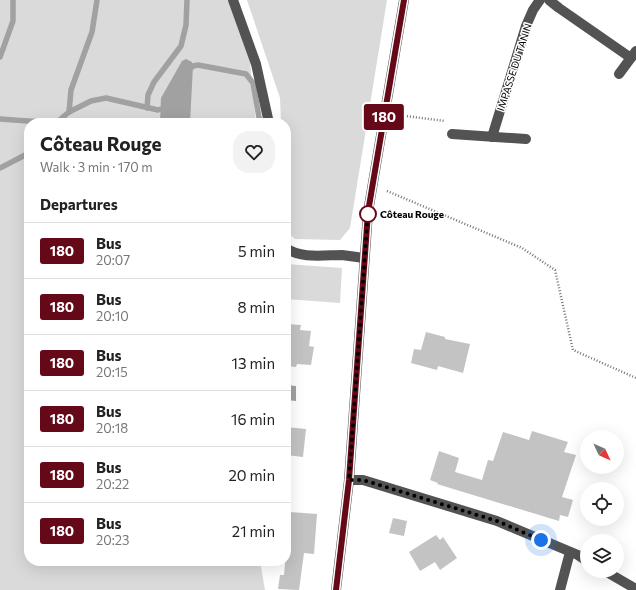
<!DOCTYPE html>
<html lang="en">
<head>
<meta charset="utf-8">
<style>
	:root { --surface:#fff; --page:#f2f2f2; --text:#222; --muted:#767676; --line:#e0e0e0 }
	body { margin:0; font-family:Commissioner,sans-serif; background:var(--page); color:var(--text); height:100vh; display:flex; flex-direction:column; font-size:15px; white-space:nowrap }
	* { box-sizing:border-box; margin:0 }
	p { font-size:13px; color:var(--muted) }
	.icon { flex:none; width:22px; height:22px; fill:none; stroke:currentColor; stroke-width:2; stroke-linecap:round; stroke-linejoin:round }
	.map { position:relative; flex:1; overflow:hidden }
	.sheet { position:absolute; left:24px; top:118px; width:267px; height:448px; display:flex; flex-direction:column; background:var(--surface); border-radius:16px; box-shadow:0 4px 16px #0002 }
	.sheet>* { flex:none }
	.badge { padding:0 8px; border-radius:3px; font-size:14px; line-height:26px }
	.needle { width:26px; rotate:134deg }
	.buttons { position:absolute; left:580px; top:430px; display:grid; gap:8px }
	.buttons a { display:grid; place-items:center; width:44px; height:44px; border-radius:50%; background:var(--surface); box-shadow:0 4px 16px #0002; font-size:20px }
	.you { position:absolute; width:20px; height:20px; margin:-10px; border:3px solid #fff; border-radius:50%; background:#1a73e8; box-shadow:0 0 0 6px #1a73e833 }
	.map>.badge { position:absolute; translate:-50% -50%; box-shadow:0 0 0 2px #fff }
	h2 { padding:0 16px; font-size:15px; line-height:36px }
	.round { display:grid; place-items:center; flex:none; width:42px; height:42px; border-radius:16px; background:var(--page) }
	.summary { display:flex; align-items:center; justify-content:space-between; height:68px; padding:0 16px }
	h1 { font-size:19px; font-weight:700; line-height:30px }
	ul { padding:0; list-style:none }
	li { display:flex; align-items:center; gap:12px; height:56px; padding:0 16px; border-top:1px solid var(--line) }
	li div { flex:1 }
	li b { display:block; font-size:15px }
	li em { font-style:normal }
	li .badge { min-width:44px; font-weight:700; text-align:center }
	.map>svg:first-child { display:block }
	.green { fill:#dadada }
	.water { fill:#a1a1a1 }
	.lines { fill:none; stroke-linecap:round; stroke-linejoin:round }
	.stream { stroke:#a1a1a1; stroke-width:5.5 }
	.building { fill:#c3c3c3 }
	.path { stroke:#757575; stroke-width:2.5; stroke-dasharray:1 2; stroke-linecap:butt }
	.minor { stroke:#535353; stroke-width:10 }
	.line-casing { stroke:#fff; stroke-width:9 }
	.line { stroke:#650918; stroke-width:6 }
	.walk { stroke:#000; stroke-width:4; stroke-dasharray:0 7.2 }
	.stop-dot { fill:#fff; stroke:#650918; stroke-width:2 }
	.labels { text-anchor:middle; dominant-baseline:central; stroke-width:3; stroke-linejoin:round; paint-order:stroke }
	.street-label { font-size:10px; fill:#000; stroke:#fff }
	.stop-label { font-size:10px; font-weight:bold; fill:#000; stroke:#fff; text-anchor:start }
</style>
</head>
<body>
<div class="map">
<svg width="636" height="590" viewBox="0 0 636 590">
	<rect width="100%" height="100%" fill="#fff"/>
	<g class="green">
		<polygon points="0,0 228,0 250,62 256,123 29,123 29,561 260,561 265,590 0,590"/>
		<polygon points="247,0 387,0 350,228 340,240 295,239 286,231 286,123 281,123 280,98"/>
		<polygon points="286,264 342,268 340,303 286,299"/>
	</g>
	<g class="water">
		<polygon points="186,59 192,62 193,66 190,123 160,123 161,98 182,61"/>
		<polygon points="286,385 296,386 296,401 286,400"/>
	</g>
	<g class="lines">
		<g class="stream">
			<polyline points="0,57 13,21 13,0"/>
			<polyline points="188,71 193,66 198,65 246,74 253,83 260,123"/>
			<polyline points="147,108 148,95 154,82 181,46 186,25 187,0"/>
			<polyline points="69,112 71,90 92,32 97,0"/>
			<polyline points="0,119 56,123 69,112 91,101 106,98 158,110 167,107"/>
			<polyline points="0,168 29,153"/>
		</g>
	</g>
	<g class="building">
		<polygon points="286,324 301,325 300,330 311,331 309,346 314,347 311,365 297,364 296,367 286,366"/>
		<polygon points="426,332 445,337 445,339 470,344 463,373 438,366 437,370 411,363 414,349 421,350"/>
		<polygon points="286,427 306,429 303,457 286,455"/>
		<polygon points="532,431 568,442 564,452 576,455 562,497 573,500 568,517 560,515 559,521 437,484 438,483 430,480 439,451 459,458 455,472 482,480 488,460 493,461 503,432 529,440"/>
		<polygon points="290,512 317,514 314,554 304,553 299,590 278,589 280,575 284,575"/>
		<polygon points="393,518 407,521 404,536 389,533"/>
		<polygon points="436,535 440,540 443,537 457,558 440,570 435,562 420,571 409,552"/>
	</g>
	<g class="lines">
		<g class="path">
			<polyline points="398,115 445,121"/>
			<polyline points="387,191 522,248 555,270 573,350 636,378"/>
		</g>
		<g class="minor">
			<polyline points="233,0 256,64 269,123"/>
			<polyline points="549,0 559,8 631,58"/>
			<polyline points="619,74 636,51"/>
			<polyline points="452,134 526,139"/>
			<polyline points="492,137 526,26 533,10 540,0"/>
			<path d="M 286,248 C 300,259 325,255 342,255 C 349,256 357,257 364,258"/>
			<polyline points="349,480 363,480 497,521 578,555 587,561"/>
			<polyline points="605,571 636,589"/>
			<polyline points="336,590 349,480 368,212 404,0"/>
			<polyline points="560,590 570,552"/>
		</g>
	</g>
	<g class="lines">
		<defs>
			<polyline id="line" points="336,590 349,480 368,212 404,0"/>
		</defs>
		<use href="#line" class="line-casing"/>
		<use href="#line" class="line"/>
		<polyline class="walk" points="368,214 368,212 349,480 363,480 497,521 541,540"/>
	</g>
	<circle class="stop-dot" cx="368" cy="214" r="8"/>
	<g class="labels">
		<g class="street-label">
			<text transform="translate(514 67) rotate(-72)">IMPASSE DU TANIN</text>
		</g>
		<g class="stop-label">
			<text x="380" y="214">Côteau Rouge</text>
		</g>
	</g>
</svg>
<div class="buttons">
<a><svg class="needle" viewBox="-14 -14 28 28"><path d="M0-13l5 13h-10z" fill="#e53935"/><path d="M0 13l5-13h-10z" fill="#767676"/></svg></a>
<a><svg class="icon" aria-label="locate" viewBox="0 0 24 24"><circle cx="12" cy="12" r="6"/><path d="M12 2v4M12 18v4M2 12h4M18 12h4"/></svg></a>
<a><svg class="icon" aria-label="layers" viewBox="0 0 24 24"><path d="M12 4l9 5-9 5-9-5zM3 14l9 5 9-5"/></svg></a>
</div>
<div class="you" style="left:541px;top:540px"></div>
<b class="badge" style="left:384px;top:117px;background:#650918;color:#fff">180</b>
<section class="sheet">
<div class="summary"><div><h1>Côteau Rouge</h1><p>Walk · 3 min · 170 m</p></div><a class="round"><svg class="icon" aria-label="heart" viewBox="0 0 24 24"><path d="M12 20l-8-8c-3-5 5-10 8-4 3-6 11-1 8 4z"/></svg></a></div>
<h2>Departures</h2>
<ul>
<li><span class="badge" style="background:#650918;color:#fff">180</span><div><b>Bus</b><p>20:07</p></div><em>5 min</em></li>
<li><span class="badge" style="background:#650918;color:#fff">180</span><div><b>Bus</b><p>20:10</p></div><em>8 min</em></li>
<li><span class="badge" style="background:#650918;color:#fff">180</span><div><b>Bus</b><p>20:15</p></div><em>13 min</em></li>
<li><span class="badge" style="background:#650918;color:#fff">180</span><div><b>Bus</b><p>20:18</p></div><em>16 min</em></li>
<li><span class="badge" style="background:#650918;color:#fff">180</span><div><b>Bus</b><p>20:22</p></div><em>20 min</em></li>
<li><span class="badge" style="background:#650918;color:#fff">180</span><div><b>Bus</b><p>20:23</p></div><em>21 min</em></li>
</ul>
</section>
</div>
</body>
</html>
